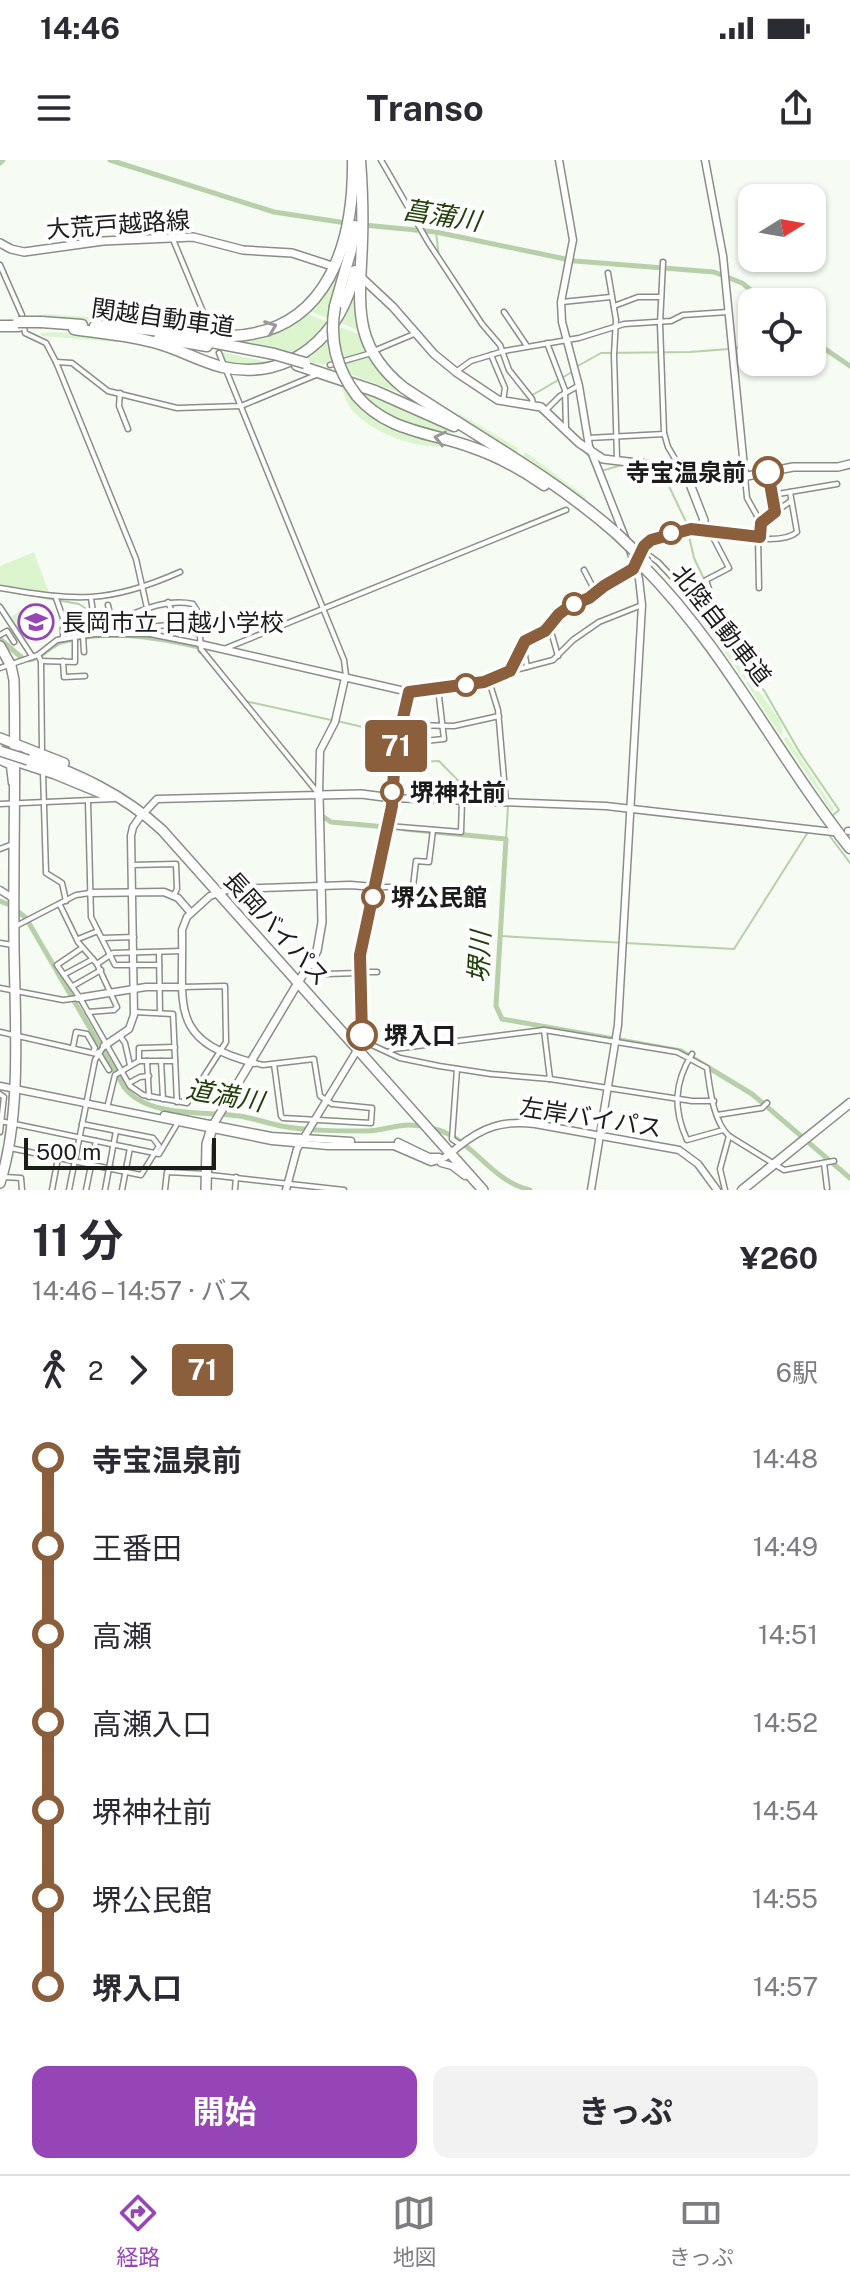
<!DOCTYPE html>
<html lang="ja">
<head>
<meta charset="utf-8">
<style>
	:root { --surface:#fff; --page:#f2f2f3; --text:#2b2b33; --muted:#7c7c81; --line:#e1e1e2; --accent:#9545b5 }
	body { margin:0; font-family:"Public Sans","Noto Sans JP",sans-serif; background:var(--page); color:var(--text); height:100vh; display:flex; flex-direction:column; font-size:30px; white-space:nowrap }
	* { box-sizing:border-box; margin:0 }
	p { font-size:26px; color:var(--muted) }
	.icon { flex:none; width:44px; height:44px; fill:none; stroke:currentColor; stroke-width:2; stroke-linecap:round; stroke-linejoin:round }
	.map { position:relative; height:1030px; overflow:hidden }
	.sheet { display:flex; flex-direction:column; background:var(--surface); flex:1 }
	.sheet>* { flex:none }
	.badge { padding:0 16px; border-radius:6px; font-size:28px; line-height:52px }
	.needle { width:52px; rotate:79deg }
	.fabs { position:absolute; left:738px; top:24px; display:grid; gap:16px }
	.fabs a { display:grid; place-items:center; width:88px; height:88px; border-radius:16px; background:var(--surface); box-shadow:0 2px 6px #0004; font-size:40px }
	.scale { position:absolute; left:24px; bottom:20px; width:192px; box-sizing:border-box; padding-left:8px; border:4px solid #1b1d1a; border-top:0; font-size:22px; line-height:28px; white-space:nowrap; color:#1b1d1a; -webkit-text-stroke:6px #fff; paint-order:stroke }
	.map>.badge { position:absolute; translate:-50% -50%; box-shadow:0 0 0 4px #fff }
	.legs { display:flex; align-items:center; gap:12px; height:88px; padding:0 32px; font-size:26px }
	.legs p { margin-inline-start:auto }
	.overview { display:flex; align-items:center; justify-content:space-between; height:136px; padding:0 32px }
	h1 { font-size:44px; font-weight:700; line-height:60px }
	.cta { display:flex; gap:16px; margin-top:auto; padding:16px 32px }
	.cta a { flex:1; height:92px; border-radius:16px; background:var(--accent); color:#fff; font-size:32px; font-weight:700; line-height:92px; text-align:center }
	.cta a+a { background:var(--page); color:var(--text) }
	ul { padding:0 32px; list-style:none }
	li { display:flex; align-items:center; gap:28px; height:88px; font-size:30px }
	li i { display:grid; place-items:center; width:12px; height:100%; margin:0 10px; background:currentColor }
	li i::after { content:''; width:20px; height:20px; margin:-10px; border:6px solid; border-radius:50%; background:var(--surface) }
	li p { margin-inline-start:auto }
	li:first-child i { background:linear-gradient(#0000 50%,currentColor 0) }
	li:last-child i { background:linear-gradient(currentColor 50%,#0000 0) }
	.status { display:flex; justify-content:space-between; align-items:center; height:56px; padding:0 40px; background:var(--surface); direction:ltr }
	.status svg { height:22px; fill:currentColor }
	header { display:flex; justify-content:space-between; align-items:center; height:104px; padding:0 32px; background:var(--surface); font-size:36px; font-weight:700 }
	.tabs { display:flex; justify-content:space-around; align-items:center; height:112px; border-top:2px solid var(--line); background:var(--surface); font-size:22px; color:var(--muted) }
	.tabs a { display:grid; justify-items:center; gap:4px }
	.tabs .current { color:var(--accent) }
	.map>svg:first-child { display:block }
	.green { fill:#dcf5cf }
	.lines { fill:none; stroke-linecap:round; stroke-linejoin:round }
	.stream { stroke:#b7d0aa; stroke-width:2 }
	.river { stroke:#b7d0aa; stroke-width:5 }
	.minor-casing { stroke:#898e87; stroke-width:7 }
	.tertiary-casing { stroke:#898e87; stroke-width:9 }
	.secondary-casing { stroke:#898e87; stroke-width:10 }
	.primary-casing { stroke:#898e87; stroke-width:11 }
	.trunk-casing { stroke:#898e87; stroke-width:12 }
	.motorway-casing { stroke:#898e87; stroke-width:13 }
	.minor { stroke:#fff; stroke-width:4 }
	.tertiary { stroke:#fff; stroke-width:6 }
	.secondary { stroke:#fff; stroke-width:7 }
	.primary { stroke:#fff; stroke-width:8 }
	.trunk { stroke:#fff; stroke-width:9 }
	.motorway { stroke:#fff; stroke-width:10 }
	.trunk-bridge-casing { stroke:#898e87; stroke-width:12; stroke-linecap:butt }
	.motorway-bridge-casing { stroke:#898e87; stroke-width:13; stroke-linecap:butt }
	.trunk-bridge { stroke:#fff; stroke-width:9 }
	.motorway-bridge { stroke:#fff; stroke-width:10 }
	.oneway { stroke:#989998 }
	.line-1-casing { stroke:#fff; stroke-width:18 }
	.line-1 { stroke:#8b5e3c; stroke-width:12 }
	.stop-1-dot { fill:#fff; stroke:#8b5e3c; stroke-width:4 }
	.labels { text-anchor:middle; dominant-baseline:central; stroke-width:8; stroke-linejoin:round; paint-order:stroke }
	.street-label { font-size:24px; fill:#1b1d1a; stroke:#fff }
	.stop-label { font-size:24px; font-weight:bold; fill:#1b1d1a; stroke:#fff; text-anchor:start }
	.poi-label { font-size:24px; fill:#1b1d1a; stroke:#fff; text-anchor:start }
	.water-label { font-size:26px; font-style:italic; fill:#214009; stroke:#fff }
</style>
</head>
<body>
<div class="status"><b>14:46</b><svg viewBox="0 0 49 12"><path d="M0 12V9h3v3zM5 12V6h3v6zM10 12V3h3v9zM15 12V0h3v12zM26 1h20v11H26zM47 4h2v5h-2z"/></svg></div>
<header><svg class="icon" aria-label="menu" viewBox="0 0 24 24"><path d="M4 6h16M4 12h16M4 18h16"/></svg>Transo<svg class="icon" aria-label="share" viewBox="0 0 24 24"><path d="M12 15V3M7 8l5-5 5 5M5 13v7h14v-7"/></svg></header>
<div class="map">
<svg width="850" height="1030" viewBox="0 0 850 1030">
	<rect width="100%" height="100%" fill="#f6fcf3"/>
	<g class="green">
		<polygon points="351,69 330,159 306,150"/>
		<polygon points="356,117 361,172 339,162"/>
		<polygon points="303,152 330,163 322,174 293,196 216,181"/>
		<polygon points="44,154 108,158 111,163 41,159"/>
		<polygon points="115,159 206,167 209,173 114,164"/>
		<polygon points="337,166 361,175 368,192 355,197 343,198"/>
		<polygon points="54,172 117,178 118,182 41,176 40,173"/>
		<polygon points="329,176 334,200 323,205 300,199 310,195 312,197"/>
		<polygon points="221,192 272,203 249,206 226,204"/>
		<polygon points="369,195 378,209 408,236 345,212 340,202 356,201"/>
		<path d="M 318,217 L 345,224 L 358,242 L 448,283 L 447,286 C 418,290 372,273 352,250 C 346,243 345,234 341,227 L 317,219 Z"/>
		<polygon points="353,226 451,269 450,278 408,268 376,252"/>
		<polygon points="460,254 518,288 517,295 457,258"/>
		<polygon points="525,292 586,337 586,340 522,297"/>
		<polygon points="34,392 49,433 0,424 0,406"/>
		<polygon points="692,441 746,514 748,517 745,520 687,442"/>
		<polygon points="23,449 31,461 26,466 32,475 25,481 9,458"/>
		<polygon points="750,519 780,561 783,572 781,576 746,523"/>
		<polygon points="787,577 834,649 832,652 783,579"/>
	</g>
	<g class="lines">
		<g class="stream">
			<polyline points="436,72 439,98"/>
			<polyline points="456,128 470,149"/>
			<polyline points="735,188 752,186"/>
			<polyline points="576,207 601,193 690,192 729,189"/>
			<polyline points="508,211 524,231"/>
			<polyline points="529,237 572,212"/>
			<polyline points="549,259 590,297"/>
			<polyline points="601,311 622,305"/>
			<polyline points="665,318 688,366"/>
			<polyline points="688,372 694,398 704,419"/>
			<polyline points="1,430 79,444 85,448 85,463 91,471 148,472 175,477"/>
			<polyline points="708,433 714,460 765,532 800,593 839,650 832,656"/>
			<polyline points="182,478 198,483"/>
			<polyline points="245,541 331,560"/>
			<polyline points="337,561 397,575"/>
			<polyline points="270,571 312,622"/>
			<polyline points="398,598 414,602 439,601 475,638"/>
			<polyline points="480,643 483,645 508,646 506,679"/>
			<polyline points="829,675 850,703"/>
			<polyline points="500,776 734,789 808,672"/>
		</g>
		<g class="river">
			<polyline points="110,0 274,52 346,63"/>
			<polyline points="0,3 3,0"/>
			<polyline points="364,65 436,72 575,101 714,112 742,123 766,142"/>
			<polyline points="812,180 850,206"/>
			<polyline points="0,479 21,497"/>
			<path d="M 29,500 C 43,498 48,486 61,482 C 105,469 155,477 199,487 L 200,491"/>
			<polyline points="319,654 331,662 386,667"/>
			<polyline points="404,669 506,679 496,846 502,859 681,891 752,934 850,1018"/>
			<path d="M 0,741 L 10,745 L 26,758 L 124,927 C 147,958 205,951 239,956 C 253,958 267,963 281,966 C 308,971 339,971 367,971 C 381,971 395,965 409,965 C 471,965 481,1018 530,1030"/>
		</g>
		<defs>
			<g id="minor">
				<polyline points="381,0 428,82 482,164 500,185 509,210 532,239 533,244"/>
				<polyline points="172,77 211,171"/>
				<polyline points="663,102 660,164 664,273 668,287 686,317"/>
				<polyline points="0,105 22,155 25,173 46,183 56,202 136,399 147,448 150,474"/>
				<polyline points="608,113 616,160 614,195 617,299"/>
				<polyline points="562,142 611,137"/>
				<polyline points="614,146 638,137 661,137"/>
				<polyline points="504,152 527,186"/>
				<polyline points="547,183 565,230 566,269"/>
				<polyline points="376,190 414,174"/>
				<polyline points="219,193 223,203"/>
				<polyline points="491,195 505,228 503,241"/>
				<polyline points="56,202 72,203 108,231 177,248 241,246 316,215"/>
				<polyline points="330,205 368,194"/>
				<polyline points="226,210 344,500 346,516"/>
				<polyline points="457,211 471,201 504,191 579,178 624,164 671,161 683,155 728,152"/>
				<polyline points="120,233 119,246 128,269"/>
				<polyline points="545,251 560,236 578,226"/>
				<polyline points="588,278 664,274"/>
				<polyline points="745,317 747,338 761,363 760,377"/>
				<polyline points="772,335 837,324"/>
				<polyline points="775,352 791,341"/>
				<polyline points="762,363 775,352 768,312"/>
				<path d="M 699,369 C 723,372 779,388 797,372 L 790,332"/>
				<polyline points="758,377 759,428"/>
				<polyline points="643,391 658,402 692,438 710,432 706,420 729,408 705,362"/>
				<polyline points="584,410 596,433"/>
				<path d="M 0,428 C 76,441 108,444 180,412"/>
				<polyline points="56,438 63,458 63,479"/>
				<polyline points="91,438 94,460 100,468"/>
				<polyline points="168,442 175,460 172,466"/>
				<polyline points="108,445 112,463"/>
				<polyline points="0,447 32,496"/>
				<polyline points="175,460 198,458"/>
				<polyline points="150,467 167,465 199,474"/>
				<polyline points="550,468 558,496"/>
				<path d="M 98,474 L 98,468 C 129,457 160,437 193,444 L 198,452 L 201,489 L 318,633"/>
				<polyline points="0,475 7,471 14,482"/>
				<polyline points="83,476 84,492"/>
				<polyline points="224,489 566,350"/>
				<polyline points="524,490 527,507"/>
				<polyline points="38,495 41,501 42,592"/>
				<polyline points="41,501 75,502 75,477"/>
				<polyline points="63,501 64,517 85,516"/>
				<polyline points="0,508 38,495 57,480 94,474 150,474 200,484"/>
				<polyline points="514,508 519,509 553,500 573,480 599,462 642,445"/>
				<polyline points="489,521 498,550 506,642"/>
				<polyline points="406,565 407,571 413,576 423,576 424,581 444,579 438,528"/>
				<polyline points="406,565 454,566 499,556"/>
				<polyline points="0,602 9,606 11,623"/>
				<polyline points="43,612 46,713 62,723 66,741"/>
				<polyline points="88,641 91,757 115,805 159,805"/>
				<polyline points="0,644 114,639"/>
				<polyline points="388,666 461,672 462,640"/>
				<polyline points="0,689 13,684"/>
				<polyline points="132,705 176,704 177,729 174,735"/>
				<polyline points="375,727 413,727 416,701 429,702 433,670"/>
				<polyline points="60,745 78,782 97,804 117,847 114,850 88,852"/>
				<polyline points="16,766 76,735 90,733"/>
				<polyline points="102,778 134,777"/>
				<polyline points="78,779 98,771"/>
				<polyline points="0,783 13,785"/>
				<polyline points="82,788 57,805 80,838 130,926 143,935 187,943 226,882 225,826 183,827"/>
				<polyline points="159,792 160,853"/>
				<polyline points="97,804 113,793 182,791"/>
				<polyline points="310,805 326,814 359,813"/>
				<polyline points="362,812 377,812"/>
				<polyline points="65,814 93,799"/>
				<polyline points="73,826 101,810"/>
				<polyline points="0,828 63,840 78,838"/>
				<polyline points="134,852 173,854 177,942"/>
				<polyline points="544,870 550,919"/>
				<polyline points="0,872 97,894"/>
				<polyline points="120,876 125,883 130,905"/>
				<polyline points="361,880 400,898 439,906 491,914 550,919 692,941 714,941"/>
				<polyline points="73,887 76,872 87,874 95,888 93,892"/>
				<polyline points="98,892 109,910"/>
				<path d="M 388,892 L 394,889 L 544,870 L 677,892 L 707,908 C 710,929 713,961 729,976 L 784,1010 L 834,1001"/>
				<path d="M 692,894 C 674,923 673,949 687,980 L 723,970"/>
				<polyline points="139,901 175,901"/>
				<polyline points="147,901 149,937"/>
				<polyline points="161,901 163,939"/>
				<polyline points="254,903 263,905 314,899 320,936 332,944 372,948 371,963 283,958 281,956 274,904"/>
				<polyline points="457,909 452,979 461,985"/>
				<polyline points="129,923 140,917 149,916"/>
				<polyline points="0,934 4,937 0,972"/>
				<polyline points="108,944 115,915 139,901 139,888 175,887"/>
				<polyline points="717,955 762,948 767,943"/>
				<polyline points="0,961 159,994 177,964"/>
				<polyline points="10,988 141,1015 159,986 153,978 82,964"/>
				<polyline points="824,1003 827,1028"/>
				<polyline points="210,1015 344,1030"/>
				<polyline points="4,1017 21,1018 22,1030"/>
				<polyline points="52,1030 58,998"/>
				<polyline points="69,1030 95,900 104,886"/>
				<polyline points="86,1030 96,981"/>
				<polyline points="105,1030 116,971"/>
				<polyline points="122,1030 130,988"/>
				<polyline points="165,1030 167,1012 206,1014"/>
				<polyline points="235,1030 236,1017"/>
				<polyline points="725,1030 720,1009 729,976"/>
			</g>
			<g id="tertiary">
				<polyline points="559,0 573,80 561,142 562,162 579,226 589,286 626,380"/>
				<polyline points="705,0 723,96 745,317"/>
				<polyline points="200,484 409,532"/>
				<polyline points="143,654 157,639 319,635 320,591 335,562 345,518"/>
				<polyline points="848,671 850,671"/>
				<polyline points="0,730 14,739"/>
				<polyline points="90,733 164,732 178,738 191,753"/>
				<polyline points="78,838 146,827 183,827"/>
				<polyline points="104,886 129,869 134,855 131,676 133,667 140,657"/>
				<polyline points="358,888 363,872 360,795 392,638 606,646 833,672"/>
				<path d="M 254,903 C 167,880 184,845 182,770 L 187,757 L 210,736 L 230,729 L 350,725 L 375,727"/>
				<path d="M 0,926 L 272,981 L 328,986 L 394,986 L 431,1002 C 444,1000 448,995 458,987 C 483,967 503,960 535,964 L 679,990 L 698,1004 L 717,1030"/>
				<polyline points="164,955 271,976 351,981"/>
				<polyline points="398,982 429,997 439,997"/>
				<polyline points="441,1003 452,1006 465,1016"/>
				<polyline points="286,1030 297,989 356,892"/>
				<polyline points="591,1030 618,865 642,445 639,419 630,390"/>
			</g>
			<g id="secondary">
				<polyline points="0,83 11,89 24,92 103,81 193,77 243,90 292,93 332,106"/>
				<polyline points="363,119 393,147 434,194 456,212 498,240 541,247 579,283 603,299 646,304 670,316 688,319 732,319 793,307 838,307 850,304"/>
				<polyline points="213,965 317,791 322,762 319,635 361,634 392,638 395,592 409,532 484,522 506,513 514,508 525,481 545,471 567,448 589,438 604,426 633,409 648,382 681,370 701,367 704,360 688,319"/>
			</g>
			<polyline id="primary" points="742,1030 850,943"/>
			<g id="trunk">
				<path d="M 0,486 L 11,506 L 14,520 C 16,609 13,699 14,788 C 15,860 22,955 0,1023"/>
				<polyline points="0,578 64,603"/>
				<polyline points="0,596 55,614 106,635"/>
				<path d="M 27,596 C 77,613 123,634 162,670 L 483,1030"/>
				<polyline points="206,1030 207,984 213,965"/>
			</g>
			<g id="motorway">
				<path d="M 360,0 C 362,27 363,54 362,81 C 360,142 350,185 404,228 C 476,276 551,316 616,373"/>
				<polyline points="335,146 351,90 355,66"/>
				<polyline points="41,162 82,165"/>
				<polyline points="0,166 19,166"/>
				<path d="M 95,166 C 141,166 186,177 231,176 C 329,173 354,81 353,0"/>
				<path d="M 74,169 C 100,173 128,175 153,182 C 177,188 199,201 222,207 C 291,222 342,175 355,111"/>
				<polyline points="159,178 207,186"/>
				<polyline points="201,180 274,194"/>
				<polyline points="297,205 375,231 454,266"/>
				<path d="M 357,236 C 388,272 430,272 471,287 C 498,296 521,309 544,325"/>
				<path d="M 643,406 C 726,490 777,596 850,688"/>
			</g>
		</defs>
		<use href="#minor" class="minor-casing"/>
		<use href="#tertiary" class="tertiary-casing"/>
		<use href="#secondary" class="secondary-casing"/>
		<use href="#primary" class="primary-casing"/>
		<use href="#trunk" class="trunk-casing"/>
		<use href="#motorway" class="motorway-casing"/>
		<use href="#minor" class="minor"/>
		<use href="#tertiary" class="tertiary"/>
		<use href="#secondary" class="secondary"/>
		<use href="#primary" class="primary"/>
		<use href="#trunk" class="trunk"/>
		<use href="#motorway" class="motorway"/>
		<defs>
			<polyline id="trunk-bridge" points="0,591 28,600"/>
			<g id="motorway-bridge">
				<path d="M 335,146 C 329,179 336,209 357,236"/>
				<polyline points="18,162 41,162"/>
				<polyline points="274,194 305,203"/>
				<polyline points="616,373 647,403"/>
			</g>
		</defs>
		<use href="#trunk-bridge" class="trunk-bridge-casing"/>
		<use href="#motorway-bridge" class="motorway-bridge-casing"/>
		<use href="#trunk-bridge" class="trunk-bridge"/>
		<use href="#motorway-bridge" class="motorway-bridge"/>
	</g>
	<defs><path id="oneway-chevron" d="M-2-3.5L2.5 0L-2 3.5" fill="none" stroke-width="1.6" stroke-linecap="round" stroke-linejoin="round" transform="scale(2)"/></defs>
	<g class="oneway">
		<use href="#oneway-chevron" transform="translate(271 167) rotate(-21)"/>
		<use href="#oneway-chevron" transform="translate(440 278) rotate(-167)"/>
	</g>
	<g class="lines">
		<defs>
			<polyline id="line-1" points="362,875 360,795 392,646 395,592 409,532 484,522 510,511 525,481 545,471 559,454 570,446 589,438 604,426 633,409 644,386 651,380 691,369 760,377 761,363 775,352 768,312"/>
		</defs>
		<use href="#line-1" class="line-1-casing"/>
		<use href="#line-1" class="line-1"/>
	</g>
	<defs>
		<symbol id="school-ring" viewBox="-11 -11 22 22"><circle r="9.5" fill="#fff" stroke="#9545b5" stroke-width="1.5"/><path d="M0-5L7-2L0 1L-7-2ZM-4 1L0 2.5L4 1V4Q0 6-4 4Z" fill="#9545b5"/></symbol>
	</defs>
	<g fill-rule="evenodd">
		<use href="#school-ring" x="16" y="442" width="40" height="40"/>
	</g>
	<g class="stop-1-dot">
		<circle cx="768" cy="312" r="14"/>
		<circle cx="671" cy="373" r="10"/>
		<circle cx="574" cy="444" r="10"/>
		<circle cx="466" cy="525" r="10"/>
		<circle cx="392" cy="632" r="10"/>
		<circle cx="373" cy="737" r="10"/>
		<circle cx="362" cy="875" r="14"/>
	</g>
	<g class="labels">
		<g class="street-label">
			<text transform="translate(118 64) rotate(-4)">大荒戸越路線</text>
			<text transform="translate(163 157) rotate(8)">関越自動車道</text>
			<text transform="translate(722 465) rotate(52)">北陸自動車道</text>
			<text transform="translate(277 768) rotate(48)">長岡バイパス</text>
			<text transform="translate(591 957) rotate(9)">左岸バイパス</text>
		</g>
		<g class="stop-label">
			<text x="746" y="312" text-anchor="end">寺宝温泉前</text>
			<text x="410" y="632">堺神社前</text>
			<text x="391" y="737">堺公民館</text>
			<text x="384" y="875">堺入口</text>
		</g>
		<g class="poi-label">
			<text x="62" y="462">長岡市立 日越小学校</text>
		</g>
		<g class="water-label">
			<text transform="translate(442 55) rotate(9)">菖蒲川</text>
			<text transform="translate(479 797) rotate(-87)">堺川</text>
			<text transform="translate(225 935) rotate(10)">道満川</text>
		</g>
	</g>
</svg>
<div class="fabs">
<a><svg class="needle" viewBox="-14 -14 28 28"><path d="M0-13l5 13h-10z" fill="#e53935"/><path d="M0 13l5-13h-10z" fill="#7c7c81"/></svg></a>
<a><svg class="icon" aria-label="locate" viewBox="0 0 24 24"><circle cx="12" cy="12" r="6"/><path d="M12 2v4M12 18v4M2 12h4M18 12h4"/></svg></a>
</div>
<div class="scale">500 m</div>
<b class="badge" style="left:396px;top:586px;background:#8b5e3c;color:#fff">71</b>
</div>
<section class="sheet">
<div class="overview"><div><h1>11 分</h1><p>14:46 – 14:57 · バス</p></div><b>¥260</b></div>
<div class="legs"><svg class="icon" aria-label="walk" viewBox="0 0 24 24"><circle cx="13" cy="4" r="2"/><path d="M13 8l-2 6 4 7M11 14l-3 7M7 12l3-4h3l4 4"/></svg>2<svg class="icon" aria-label="forward" viewBox="0 0 24 24"><path d="M9 5l7 7-7 7"/></svg><b class="badge" style="background:#8b5e3c;color:#fff">71</b><p>6駅</p></div>
<ul>
<li><i style="color:#8b5e3c"></i><b>寺宝温泉前</b><p>14:48</p></li>
<li><i style="color:#8b5e3c"></i><span>王番田</span><p>14:49</p></li>
<li><i style="color:#8b5e3c"></i><span>高瀬</span><p>14:51</p></li>
<li><i style="color:#8b5e3c"></i><span>高瀬入口</span><p>14:52</p></li>
<li><i style="color:#8b5e3c"></i><span>堺神社前</span><p>14:54</p></li>
<li><i style="color:#8b5e3c"></i><span>堺公民館</span><p>14:55</p></li>
<li><i style="color:#8b5e3c"></i><b>堺入口</b><p>14:57</p></li>
</ul>
<div class="cta"><a>開始</a><a>きっぷ</a></div>
</section>
<nav class="tabs">
<a class="current"><svg class="icon" aria-label="directions" viewBox="0 0 24 24"><path d="M12 3l9 9-9 9-9-9zM9 14v-3h6M13 9l2 2-2 2"/></svg>経路</a>
<a><svg class="icon" aria-label="map" viewBox="0 0 24 24"><path d="M3 6l6-2 6 2 6-2v14l-6 2-6-2-6 2zM9 4v14M15 6v14"/></svg>地図</a>
<a><svg class="icon" aria-label="tickets" viewBox="0 0 24 24"><path d="M3 7h18v10H3zM15 7v10"/></svg>きっぷ</a>
</nav>
</body>
</html>
